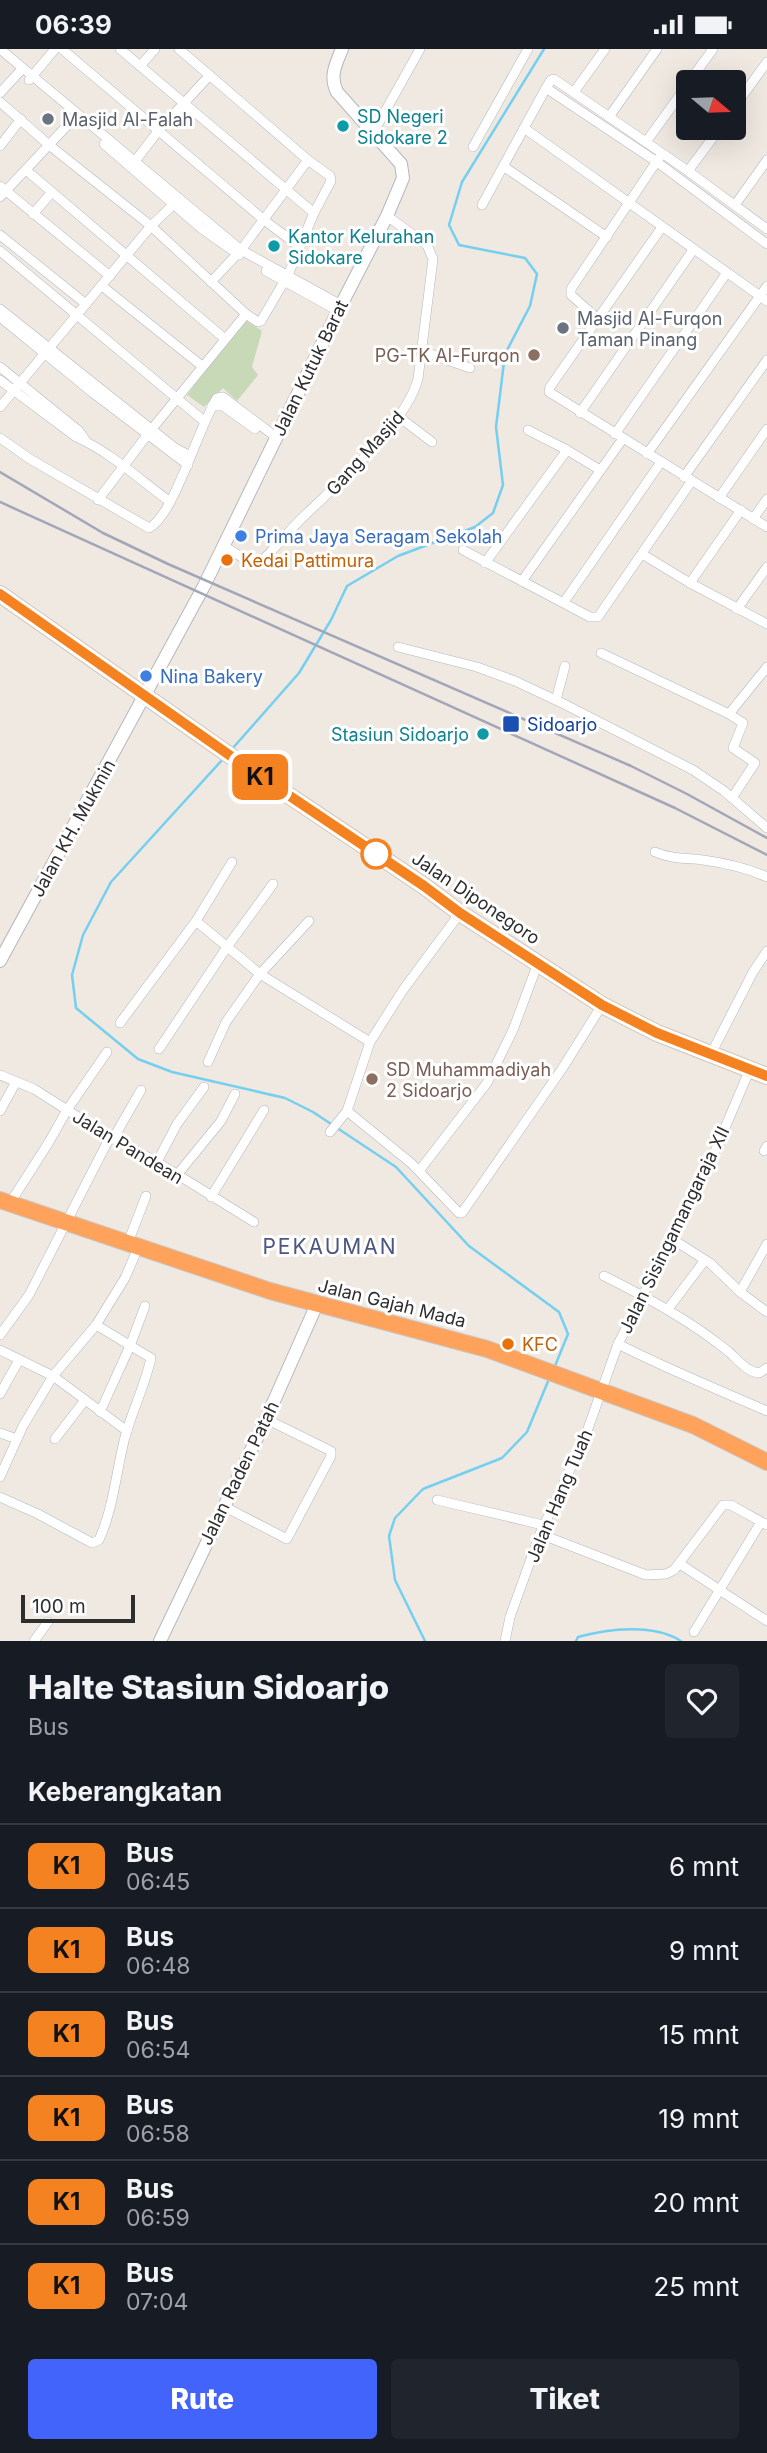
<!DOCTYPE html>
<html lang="id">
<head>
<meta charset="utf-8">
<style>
	:root { --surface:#171b24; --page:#20242c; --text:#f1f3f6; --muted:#9ea1a6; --line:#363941; --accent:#4264fb }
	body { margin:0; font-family:Inter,sans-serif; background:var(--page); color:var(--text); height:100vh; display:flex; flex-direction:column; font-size:26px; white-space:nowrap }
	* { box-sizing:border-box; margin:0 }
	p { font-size:23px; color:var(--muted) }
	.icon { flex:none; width:38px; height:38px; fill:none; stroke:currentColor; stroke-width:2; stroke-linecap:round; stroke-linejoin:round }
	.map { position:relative; height:1592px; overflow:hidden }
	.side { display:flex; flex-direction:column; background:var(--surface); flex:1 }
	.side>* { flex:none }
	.badge { padding:0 14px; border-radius:10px; font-size:24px; line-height:46px }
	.needle { width:46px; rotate:109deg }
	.controls { position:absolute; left:676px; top:21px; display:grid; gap:14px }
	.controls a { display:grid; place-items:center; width:70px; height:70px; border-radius:7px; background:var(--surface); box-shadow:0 7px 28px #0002; font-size:35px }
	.scale { position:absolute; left:21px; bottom:18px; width:114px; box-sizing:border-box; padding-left:7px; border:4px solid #2e2e2e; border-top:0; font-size:19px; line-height:24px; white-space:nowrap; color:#2e2e2e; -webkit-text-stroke:5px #fff; paint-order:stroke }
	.map>.badge { position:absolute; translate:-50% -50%; box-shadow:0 0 0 4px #fff }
	h2 { padding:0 28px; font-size:26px; line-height:63px }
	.round { display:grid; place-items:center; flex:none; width:74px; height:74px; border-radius:7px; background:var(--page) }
	.head { display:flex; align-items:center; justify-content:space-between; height:119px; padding:0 28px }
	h1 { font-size:33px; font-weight:800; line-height:52px }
	.action { display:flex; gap:14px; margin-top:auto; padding:14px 28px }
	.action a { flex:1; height:80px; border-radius:7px; background:var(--accent); color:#fff; font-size:28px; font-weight:800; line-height:80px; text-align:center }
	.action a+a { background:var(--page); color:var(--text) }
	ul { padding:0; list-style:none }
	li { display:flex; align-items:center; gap:21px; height:84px; padding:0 28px; border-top:2px solid var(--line) }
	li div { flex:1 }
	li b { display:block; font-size:26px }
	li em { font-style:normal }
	li .badge { min-width:77px; font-weight:700; text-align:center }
	.status { display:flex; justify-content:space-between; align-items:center; height:49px; padding:0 35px; background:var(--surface); direction:ltr }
	.status svg { height:19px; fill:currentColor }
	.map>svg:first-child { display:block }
	.cemetery { fill:#c8d9b8 }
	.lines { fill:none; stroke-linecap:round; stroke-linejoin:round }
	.stream { stroke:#75cff0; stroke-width:2.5 }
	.street-casing { stroke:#b4b7c1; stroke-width:10 }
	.secondary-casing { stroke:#b4b7c1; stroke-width:14 }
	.highway-casing { stroke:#c9c9c9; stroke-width:18 }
	.street { stroke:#fff; stroke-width:9 }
	.secondary { stroke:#fff; stroke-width:12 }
	.highway { stroke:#ffa35c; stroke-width:16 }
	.rail { stroke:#a3a6b8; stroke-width:2.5 }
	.line-casing { stroke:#fff; stroke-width:16 }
	.line { stroke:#f58220; stroke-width:10 }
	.worship-dot { fill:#6b7280; stroke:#fff; stroke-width:2.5 }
	.culture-dot { fill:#0f9aa8; stroke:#fff; stroke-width:2.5 }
	.education-dot { fill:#8d6e63; stroke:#fff; stroke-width:2.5 }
	.shop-dot { fill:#3f7fe0; stroke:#fff; stroke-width:2.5 }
	.food-dot { fill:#e8710a; stroke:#fff; stroke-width:2.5 }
	.transit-dot { fill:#1a4fb4; stroke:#fff; stroke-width:2.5 }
	.stop-dot { fill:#fff; stroke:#f58220; stroke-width:3.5 }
	.labels { text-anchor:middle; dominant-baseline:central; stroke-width:6; stroke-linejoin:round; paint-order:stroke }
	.culture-label { font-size:18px; fill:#0d838f; stroke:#fff; text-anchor:start }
	.worship-label { font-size:18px; fill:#5b616d; stroke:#fff; text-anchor:start }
	.education-label { font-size:18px; fill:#785e54; stroke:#fff; text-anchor:end }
	.street-label { font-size:18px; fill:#2e2e2e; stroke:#fff }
	.shop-label { font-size:18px; fill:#366cbe; stroke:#fff; text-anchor:start }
	.food-label { font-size:18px; fill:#c56008; stroke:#fff; text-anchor:start }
	.transit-label { font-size:18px; fill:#164399; stroke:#fff; text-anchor:start }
	.quarter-label { font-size:21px; letter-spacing:2px; fill:#4d5680; stroke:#fff }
</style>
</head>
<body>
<div class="status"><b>06:39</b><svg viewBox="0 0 49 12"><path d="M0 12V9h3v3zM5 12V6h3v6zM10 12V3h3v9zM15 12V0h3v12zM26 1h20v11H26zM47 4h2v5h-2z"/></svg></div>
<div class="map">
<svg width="767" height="1592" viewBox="0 0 767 1592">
	<rect width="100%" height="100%" fill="#efe9e1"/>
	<polygon class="cemetery" points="245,271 262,282 252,318 258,326 237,352 223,339 204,358 187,346"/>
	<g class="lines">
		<g class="stream">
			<polyline points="232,700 299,624 331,571 347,537 398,507 475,478 493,464 503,436 496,378 505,305 530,257 537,225 525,209 459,196 449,176 462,133 544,0"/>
			<polyline points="223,710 111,833 83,886 72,926 76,959 138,1010 172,1023 285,1049 313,1063 396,1118 469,1197 559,1263 568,1285 555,1317"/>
			<polyline points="425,1592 395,1531 389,1487 395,1469 423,1440 502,1409 527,1383 549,1330"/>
			<path d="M 576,1592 L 578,1588 C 608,1580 653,1574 681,1592"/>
		</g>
		<defs>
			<g id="street">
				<polyline points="0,0 241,201 341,256"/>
				<polyline points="62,0 264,171 300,198"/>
				<polyline points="120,0 314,164"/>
				<polyline points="140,17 155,0"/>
				<polyline points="29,31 55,0"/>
				<polyline points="689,33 713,0"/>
				<polyline points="546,39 657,113 767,195"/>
				<polyline points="574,43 605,0"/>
				<polyline points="0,44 23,19"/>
				<polyline points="0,53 49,96 151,177 246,265"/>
				<polyline points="733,60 767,13"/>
				<polyline points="609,68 657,0"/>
				<polyline points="524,79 767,252"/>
				<polyline points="373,84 420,0"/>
				<polyline points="646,93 688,35"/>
				<polyline points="104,95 202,180 239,206"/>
				<polyline points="0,97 21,70"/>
				<polyline points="473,98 528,0"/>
				<polyline points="132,116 159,81 210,26"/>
				<polyline points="503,117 607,188"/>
				<polyline points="26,121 225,290"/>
				<polyline points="688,122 720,79"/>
				<polyline points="0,137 110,227"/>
				<polyline points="0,148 77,66"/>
				<polyline points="482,156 546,39 551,31 554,30 688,122 767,180"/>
				<polyline points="735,156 767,111"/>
				<polyline points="33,165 52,143"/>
				<polyline points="662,178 550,338 549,343 767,478"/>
				<polyline points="0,186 86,255"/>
				<polyline points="0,202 204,372"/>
				<polyline points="266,222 338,262"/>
				<polyline points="211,233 241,201 308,111"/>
				<polyline points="102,237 202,317"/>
				<polyline points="0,260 175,399 190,407"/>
				<polyline points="0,268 93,344 188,416"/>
				<polyline points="598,270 571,246 571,240 659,109"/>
				<polyline points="422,302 470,319"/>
				<polyline points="0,318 79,382 86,392"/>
				<path d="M 0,331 L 76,388 C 110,403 139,430 169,452"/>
				<polyline points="212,357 223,357 255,380"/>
				<polyline points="0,358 151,177 177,152"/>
				<polyline points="580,364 693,201"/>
				<polyline points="399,368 432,393"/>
				<polyline points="528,381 567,401"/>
				<polyline points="615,385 726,225"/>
				<path d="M 0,389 L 30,410 L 149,479 C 174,467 199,376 217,349 L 223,348 L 276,388"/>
				<polyline points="647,405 767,237"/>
				<polyline points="684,428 767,311"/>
				<polyline points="719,449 767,380"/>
				<polyline points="98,451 151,381 246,265 258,273 261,272 288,226 314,164 331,132 330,127 308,111 179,0"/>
				<polyline points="753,470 767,450"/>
				<path d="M 224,497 L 251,514 L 259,514 C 274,501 286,485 300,471 C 336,436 405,377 418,330 L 433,210 L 427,196 L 387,167"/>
				<polyline points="463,501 590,568 598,568 691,433"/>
				<polyline points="642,505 690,534 767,575"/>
				<polyline points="485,514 567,401 600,421"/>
				<polyline points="522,532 622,391"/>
				<polyline points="690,534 741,461"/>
				<polyline points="564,553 661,413"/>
				<polyline points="737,560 767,518"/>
				<polyline points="398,598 477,618 515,632 564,655 693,721 724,742 767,779"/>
				<polyline points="601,604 729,665 767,618"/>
				<polyline points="556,651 565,617"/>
				<polyline points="729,665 743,674 733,699 755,714 732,749"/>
				<path d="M 655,803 C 671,810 686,809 703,811 C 725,814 747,819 767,828"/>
				<polyline points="196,872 260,925 370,993"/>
				<polyline points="120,974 196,872 232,813"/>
				<polyline points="159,1000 227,898 273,835"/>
				<polyline points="711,1005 753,923 767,902"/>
				<polyline points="208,1013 226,973 260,925 309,872"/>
				<polyline points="0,1026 34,1040 110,1088 157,1113 254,1173"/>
				<polyline points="0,1062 16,1033"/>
				<polyline points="347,1062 411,1114 459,1164 462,1164 562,1020 602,956"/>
				<polyline points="330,1083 347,1062 370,993 403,941 460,864"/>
				<polyline points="113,1090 141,1041"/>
				<polyline points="764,1102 767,1097"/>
				<polyline points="157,1113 177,1075 204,1038"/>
				<polyline points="419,1122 487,1034 513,981 538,914"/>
				<polyline points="177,1126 221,1072 235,1045"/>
				<polyline points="211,1148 264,1061"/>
				<polyline points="10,1154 49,1093 67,1061 107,1003"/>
				<polyline points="672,1190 710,1214 740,1243 767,1263"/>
				<polyline points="127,1196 146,1147"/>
				<path d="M 604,1227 C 648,1249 691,1272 729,1303 C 738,1311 747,1323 759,1324 L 767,1319"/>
				<polyline points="740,1243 767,1195"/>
				<polyline points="668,1260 705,1211"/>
				<polyline points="0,1286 29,1246 110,1088"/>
				<path d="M 618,1295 C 667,1320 717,1340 767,1362"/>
				<polyline points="0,1301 53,1327 127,1382"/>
				<polyline points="0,1345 19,1311"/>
				<polyline points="100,1363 130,1297 145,1257"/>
				<polyline points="0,1384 17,1390"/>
				<polyline points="55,1390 85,1351"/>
				<polyline points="0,1428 23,1377 53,1327 96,1276 125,1229 138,1199"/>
				<path d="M 0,1448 L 38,1465 L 92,1494 L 99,1491 C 113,1460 116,1425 124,1392 C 131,1364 145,1337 151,1309 L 96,1276"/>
				<polyline points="437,1451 543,1476"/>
				<polyline points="225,1458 287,1490 331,1407 331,1402 266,1370"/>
				<polyline points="540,1485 646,1526 666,1525 674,1521 723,1456 731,1456 767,1476"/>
				<polyline points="680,1515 767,1572"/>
				<polyline points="694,1583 761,1473"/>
				<polyline points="34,1592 48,1573"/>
				<polyline points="505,1592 510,1568 540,1485 585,1388 618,1295 707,1121 750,1020"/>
			</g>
			<g id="secondary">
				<path d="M 0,912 L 204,537 L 338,262 L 387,167 L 403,129 L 401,115 L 337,43 C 329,27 336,15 342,0"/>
				<polyline points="160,1592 266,1370 317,1255"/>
			</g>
			<g id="highway">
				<polyline points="0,545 245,717 424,837 460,864 602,956 657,984 767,1027"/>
				<polyline points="0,1151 270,1242 487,1300 693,1376 767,1413"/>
			</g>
		</defs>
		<use href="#street" class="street-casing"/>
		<use href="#secondary" class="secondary-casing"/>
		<use href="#highway" class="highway-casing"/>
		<use href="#street" class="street"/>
		<use href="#secondary" class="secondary"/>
		<use href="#highway" class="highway"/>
		<g class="rail">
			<polyline points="0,423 103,484 168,515 631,717 687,745 767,789"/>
			<polyline points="0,453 675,759 767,806"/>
		</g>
	</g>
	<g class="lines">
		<defs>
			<polyline id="line" points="0,545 245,717 424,837 460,864 602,956 657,984 767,1027"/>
		</defs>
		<use href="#line" class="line-casing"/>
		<use href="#line" class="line"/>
	</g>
	<g class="worship-dot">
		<circle cx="48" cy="70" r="7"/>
		<circle cx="563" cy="279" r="7"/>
	</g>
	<g class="culture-dot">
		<circle cx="343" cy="77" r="7"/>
		<circle cx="274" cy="197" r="7"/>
		<circle cx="483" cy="685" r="7"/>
	</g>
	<g class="education-dot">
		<circle cx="534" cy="306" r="7"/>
		<circle cx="372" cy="1030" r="7"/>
	</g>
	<g class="shop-dot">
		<circle cx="241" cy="487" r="7"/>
		<circle cx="146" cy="627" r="7"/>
	</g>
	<g class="food-dot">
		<circle cx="227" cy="511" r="7"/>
		<circle cx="508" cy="1295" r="7"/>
	</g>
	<rect class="transit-dot" x="502" y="666" width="18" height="18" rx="3.5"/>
	<circle class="stop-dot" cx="376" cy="805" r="14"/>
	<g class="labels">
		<g class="culture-label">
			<text x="357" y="67">SD Negeri<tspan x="357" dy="21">Sidokare 2</tspan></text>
			<text x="288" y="187">Kantor Kelurahan<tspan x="288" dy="21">Sidokare</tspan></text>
			<text x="469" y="685" text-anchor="end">Stasiun Sidoarjo</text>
		</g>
		<g class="worship-label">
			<text x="62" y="70">Masjid Al-Falah</text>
			<text x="577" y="269">Masjid Al-Furqon<tspan x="577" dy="21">Taman Pinang</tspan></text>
		</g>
		<g class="education-label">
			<text x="520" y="306">PG-TK Al-Furqon</text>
			<text x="386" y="1020" text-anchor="start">SD Muhammadiyah<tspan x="386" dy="21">2 Sidoarjo</tspan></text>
		</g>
		<g class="street-label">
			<text transform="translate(310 319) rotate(-64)">Jalan Kutuk Barat</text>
			<text transform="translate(365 404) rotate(-48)">Gang Masjid</text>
			<text transform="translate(73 779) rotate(-61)">Jalan KH. Mukmin</text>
			<text transform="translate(476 849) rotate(34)">Jalan Diponegoro</text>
			<text transform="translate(128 1098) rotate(31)">Jalan Pandean</text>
			<text transform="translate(674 1181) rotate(-64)">Jalan Sisingamangaraja XII</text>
			<text transform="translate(392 1254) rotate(14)">Jalan Gajah Mada</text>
			<text transform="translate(239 1424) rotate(-64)">Jalan Raden Patah</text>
			<text transform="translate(559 1447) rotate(-67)">Jalan Hang Tuah</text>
		</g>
		<g class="shop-label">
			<text x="255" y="487">Prima Jaya Seragam Sekolah</text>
			<text x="160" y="627">Nina Bakery</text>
		</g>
		<g class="food-label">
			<text x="241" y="511">Kedai Pattimura</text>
			<text x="522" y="1295">KFC</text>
		</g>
		<g class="transit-label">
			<text x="527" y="675">Sidoarjo</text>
		</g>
		<g class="quarter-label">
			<text x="330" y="1197">PEKAUMAN</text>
		</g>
	</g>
</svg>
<div class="controls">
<a><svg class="needle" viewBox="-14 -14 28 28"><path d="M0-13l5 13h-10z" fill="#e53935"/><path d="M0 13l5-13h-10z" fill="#9ea1a6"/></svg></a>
</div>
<div class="scale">100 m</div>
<b class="badge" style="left:260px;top:728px;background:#f58220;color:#111">K1</b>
</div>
<section class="side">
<div class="head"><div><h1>Halte Stasiun Sidoarjo</h1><p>Bus</p></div><a class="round"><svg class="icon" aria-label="heart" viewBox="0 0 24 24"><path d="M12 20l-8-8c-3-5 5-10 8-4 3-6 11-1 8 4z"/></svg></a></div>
<h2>Keberangkatan</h2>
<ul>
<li><span class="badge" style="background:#f58220;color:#111">K1</span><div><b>Bus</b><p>06:45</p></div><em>6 mnt</em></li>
<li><span class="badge" style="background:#f58220;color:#111">K1</span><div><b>Bus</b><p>06:48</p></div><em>9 mnt</em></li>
<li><span class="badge" style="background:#f58220;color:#111">K1</span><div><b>Bus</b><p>06:54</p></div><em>15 mnt</em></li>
<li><span class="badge" style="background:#f58220;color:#111">K1</span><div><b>Bus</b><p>06:58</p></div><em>19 mnt</em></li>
<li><span class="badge" style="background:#f58220;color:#111">K1</span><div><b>Bus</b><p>06:59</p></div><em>20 mnt</em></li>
<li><span class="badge" style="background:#f58220;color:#111">K1</span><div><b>Bus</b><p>07:04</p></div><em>25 mnt</em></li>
</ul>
<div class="action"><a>Rute</a><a>Tiket</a></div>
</section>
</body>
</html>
